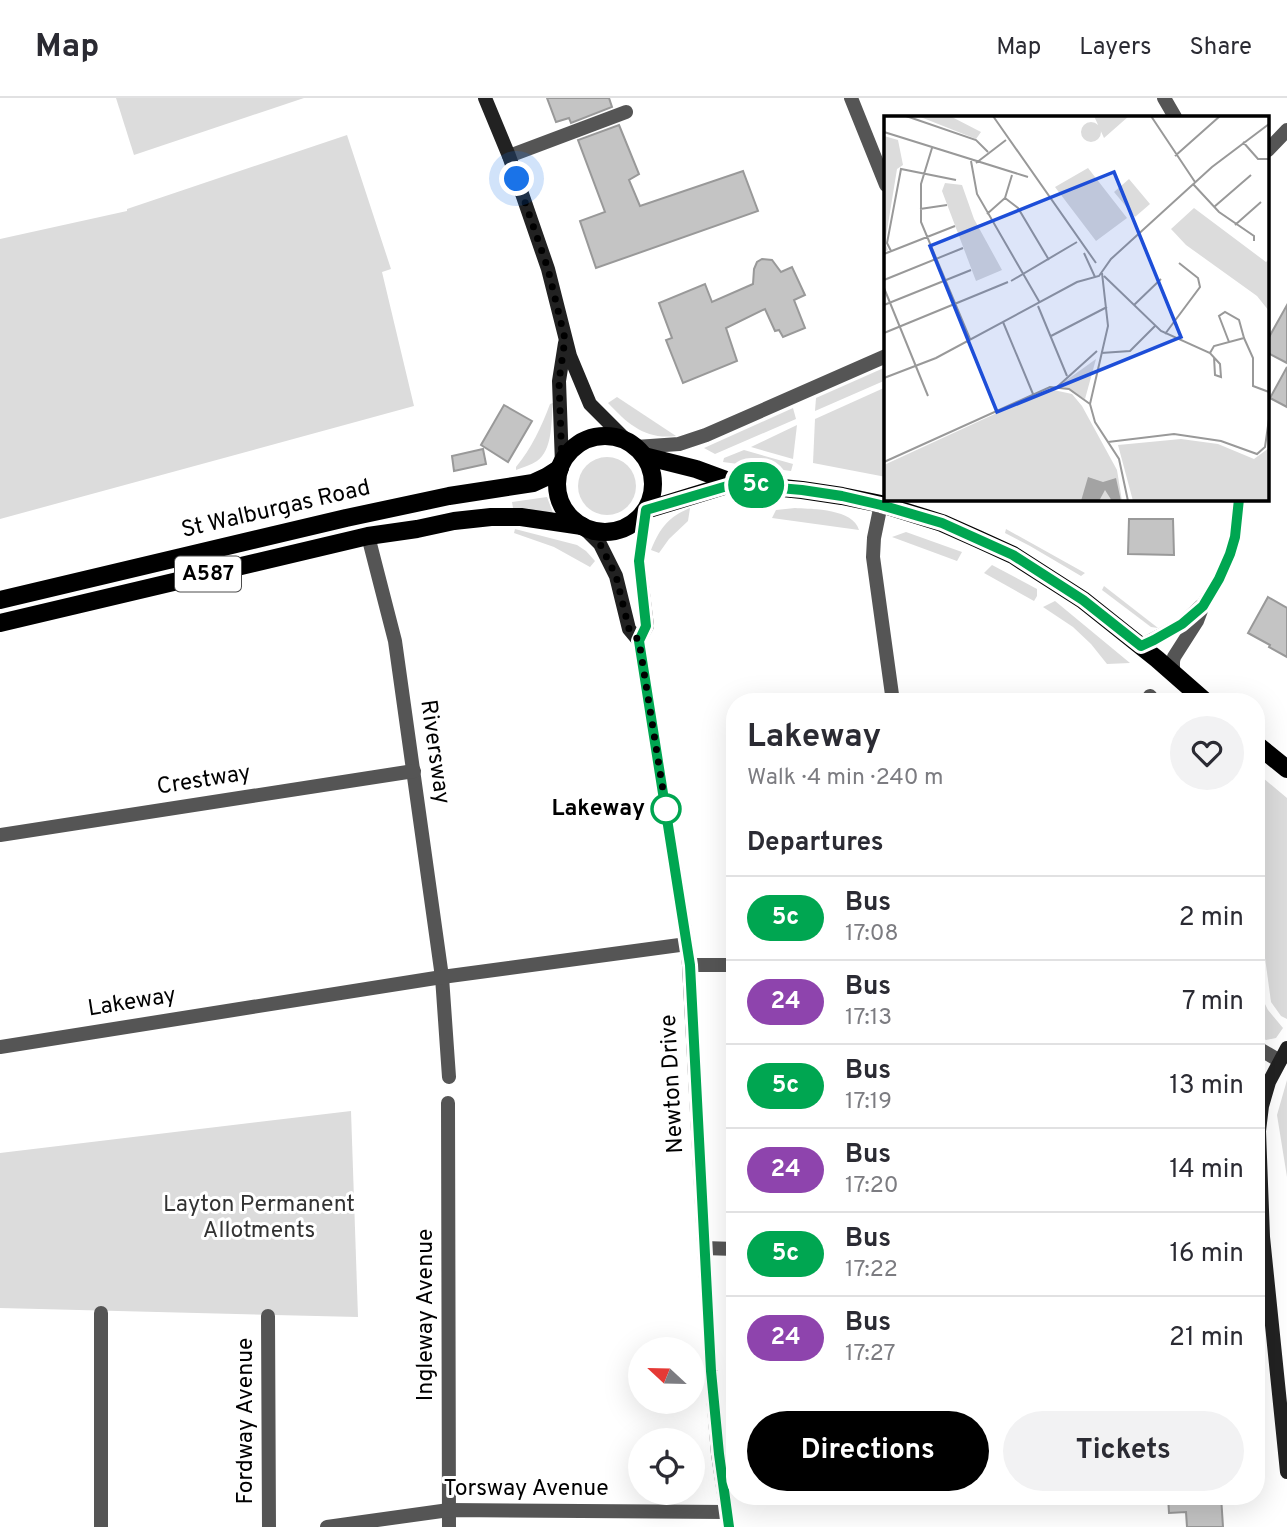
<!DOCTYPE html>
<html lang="en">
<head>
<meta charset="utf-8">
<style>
	:root { --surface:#fff; --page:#f2f2f3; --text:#2b2b33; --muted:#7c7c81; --line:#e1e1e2; --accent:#000 }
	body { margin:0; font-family:Overpass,sans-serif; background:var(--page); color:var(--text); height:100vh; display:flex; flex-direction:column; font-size:26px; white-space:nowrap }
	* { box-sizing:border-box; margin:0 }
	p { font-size:23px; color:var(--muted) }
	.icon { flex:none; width:38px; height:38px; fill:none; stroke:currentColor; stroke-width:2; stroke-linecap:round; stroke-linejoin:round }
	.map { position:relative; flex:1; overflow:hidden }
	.panel { position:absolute; left:726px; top:595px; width:539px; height:812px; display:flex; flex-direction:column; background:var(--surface); border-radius:28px; box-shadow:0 7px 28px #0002 }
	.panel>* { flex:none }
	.badge { padding:0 14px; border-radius:23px; font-size:24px; line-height:46px }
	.needle { width:46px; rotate:292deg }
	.buttons { position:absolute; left:628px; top:1239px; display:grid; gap:14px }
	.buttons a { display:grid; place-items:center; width:77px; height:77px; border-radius:50%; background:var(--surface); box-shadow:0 7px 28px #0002; font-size:35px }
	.you { position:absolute; width:35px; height:35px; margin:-18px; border:5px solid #fff; border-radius:50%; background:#1a73e8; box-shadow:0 0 0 10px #1a73e833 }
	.map>.badge { position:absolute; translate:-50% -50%; box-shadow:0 0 0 4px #fff }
	h2 { padding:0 21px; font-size:26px; line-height:63px }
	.round { display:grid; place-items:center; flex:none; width:74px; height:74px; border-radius:37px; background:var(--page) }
	.headline { display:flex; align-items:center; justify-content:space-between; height:119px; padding:0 21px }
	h1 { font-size:33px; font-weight:700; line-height:52px }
	.primary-button { display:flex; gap:14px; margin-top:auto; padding:14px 21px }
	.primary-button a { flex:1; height:80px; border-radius:42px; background:var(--accent); color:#fff; font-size:28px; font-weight:700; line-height:80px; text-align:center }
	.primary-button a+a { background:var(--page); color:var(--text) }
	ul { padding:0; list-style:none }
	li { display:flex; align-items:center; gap:21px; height:84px; padding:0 21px; border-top:2px solid var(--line) }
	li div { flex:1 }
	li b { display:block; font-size:26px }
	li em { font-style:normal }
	li .badge { min-width:77px; font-weight:700; text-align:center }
	header { display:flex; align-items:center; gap:42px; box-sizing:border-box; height:98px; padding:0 35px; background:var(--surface); border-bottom:2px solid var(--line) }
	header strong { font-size:33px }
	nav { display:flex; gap:38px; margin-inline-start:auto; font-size:24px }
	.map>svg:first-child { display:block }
	.green { fill:#dcdcdc }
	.building { fill:#c4c4c4; stroke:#999; stroke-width:2 }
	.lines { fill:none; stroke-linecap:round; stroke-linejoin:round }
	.street { stroke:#555; stroke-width:14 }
	.secondary { stroke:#222; stroke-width:14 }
	.primary { stroke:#000; stroke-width:18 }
	.line-casing { stroke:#fff; stroke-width:16 }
	.line { stroke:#00a651; stroke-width:10 }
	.walk { stroke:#000; stroke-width:7; stroke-dasharray:0 12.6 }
	.stop-dot { fill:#fff; stroke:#00a651; stroke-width:3.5 }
	.labels { text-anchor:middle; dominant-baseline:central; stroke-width:6; stroke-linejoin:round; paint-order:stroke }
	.shield { fill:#fff; stroke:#4c4c4c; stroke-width:2 }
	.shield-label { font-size:21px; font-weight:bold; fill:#000 }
	.street-label { font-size:23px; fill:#000; stroke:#fff }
	.stop-label { font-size:23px; font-weight:bold; fill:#000; stroke:#fff; text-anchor:end }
	.park-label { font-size:23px; fill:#333; stroke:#fff }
	.inset-road { fill:none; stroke:#999; stroke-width:2 }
	.view { fill:#1d4ed8; fill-opacity:0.15; stroke:#1d4ed8; stroke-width:3.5 }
	.inset-edge { fill:none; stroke:#000; stroke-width:3.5 }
</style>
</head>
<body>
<header>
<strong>Map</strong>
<nav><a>Map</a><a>Layers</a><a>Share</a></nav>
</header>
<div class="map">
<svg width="1287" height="1429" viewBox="0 0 1287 1429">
	<rect width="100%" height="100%" fill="#fff"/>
	<g class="green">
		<polygon points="116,0 304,0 134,57"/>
		<polygon points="347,37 391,171 382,174 414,308 0,421 0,141 127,113 127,111"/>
		<polygon points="886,269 886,282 815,313 816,300"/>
		<polygon points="886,289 886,379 813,365 815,321"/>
		<path d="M 617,299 L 676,338 C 645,342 628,326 608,305 Z"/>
		<path d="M 553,305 C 551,323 553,352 537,363 C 531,367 523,369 516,372 L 516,369 C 531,351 542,328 550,306 Z"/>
		<polygon points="793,310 796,321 715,356 704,350"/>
		<polygon points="797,327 793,361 751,349"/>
		<polygon points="744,352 793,366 791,373 723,364 724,360"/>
		<circle cx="607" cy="388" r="29"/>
		<polygon points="547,399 553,415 513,410 512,404"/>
		<path d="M 690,410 L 688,423 L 669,441 L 659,455 L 651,452 C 660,430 668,419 690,410 Z"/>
		<path d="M 795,410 C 814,411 853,411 859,432 L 772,420 L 776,412 Z"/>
		<polygon points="515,431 577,447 586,453 595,463 590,469 554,449 514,435"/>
		<polygon points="1006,431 1085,475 1081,478 1030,448 1005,435"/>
		<polygon points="906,434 962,454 957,463 892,439"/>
		<polygon points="992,467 1037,491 1037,498 1034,503 984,475"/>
		<polygon points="1104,488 1158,530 1151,529 1102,492"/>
		<polygon points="1055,503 1130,565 1107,566 1091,546 1073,529 1043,509"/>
		<polygon points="1257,675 1287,700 1287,921 1281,918 1271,904 1257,801"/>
		<polygon points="1262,900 1268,912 1283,930 1276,940 1266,942 1257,936 1257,907"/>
		<polygon points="1287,982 1287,1079 1277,1017"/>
		<polygon points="351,1013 358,1219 0,1210 0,1055"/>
	</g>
	<g class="building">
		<polygon points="547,0 609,0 612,9 571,25 569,20 556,24"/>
		<polygon points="619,27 639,76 629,82 640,108 743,73 758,113 596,170 580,123 605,114 578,42"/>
		<polygon points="762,161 772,162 781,174 792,169 805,197 794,202 805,230 783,239 779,232 775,233 765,211 726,230 737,263 683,285 666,242 672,240 659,205 705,186 712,204 753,186 754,171 757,164"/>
		<polygon points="1287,207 1287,265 1268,255 1268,241"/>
		<polygon points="1287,269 1287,309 1270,300"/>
		<polygon points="504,307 532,323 508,364 481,347"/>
		<polygon points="483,351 486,366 454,373 452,358"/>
		<polygon points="1129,421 1173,421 1174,457 1128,456"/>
		<polygon points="1268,499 1287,510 1287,559 1269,549 1270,547 1248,535"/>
		<polygon points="1168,1398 1221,1398 1223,1429 1187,1429 1186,1414 1169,1415"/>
	</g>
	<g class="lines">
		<g class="street">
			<polyline points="851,0 886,87"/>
			<polyline points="1164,0 1175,19"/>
			<polyline points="1268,52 1287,32"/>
			<polyline points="509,58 626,14"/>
			<polyline points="636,349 679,346 706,337 886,258"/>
			<polyline points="881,406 874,440 873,459 893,604"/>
			<polyline points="368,438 395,543 442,879 449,979"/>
			<polyline points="1141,548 1182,526 1201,508"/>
			<polyline points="1173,575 1173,563 1174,559 1197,523 1203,507 1219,481 1230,456 1235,439 1239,401"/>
			<polyline points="1150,598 1155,604"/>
			<polyline points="0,737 414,673"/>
			<polyline points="689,867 735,867"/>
			<polyline points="0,949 442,879 687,846"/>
			<polyline points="1256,949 1280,963"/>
			<polyline points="448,1005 449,1429"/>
			<polyline points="704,1150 735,1151"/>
			<polyline points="268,1218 269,1429"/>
			<polyline points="101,1429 101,1215"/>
			<polyline points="327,1429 449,1412 727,1414"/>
		</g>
		<g class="secondary">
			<polyline points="485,0 509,58 548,171 570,258 590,306 627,343"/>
			<polyline points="562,366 559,283 565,245"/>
			<polyline points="582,428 600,446 616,478 629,531 639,543 687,846 689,867 711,1273 718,1356 729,1429"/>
			<polyline points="639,543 647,528 639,463 646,412"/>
			<polyline points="1287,950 1269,984 1262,1008 1259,1033 1263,1139 1287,1374"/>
		</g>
		<g class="primary">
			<circle cx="605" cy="386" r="48"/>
			<polyline points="644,358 696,371 734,385 802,392 842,398 881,406 942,425 978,441 1013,457 1083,502 1157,561 1206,604"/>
			<polyline points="646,412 734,385"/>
			<polyline points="0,502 346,420 449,398 533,385 546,379 560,370"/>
			<polyline points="0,525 368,438 417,431 454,423 491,419 521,419 582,428"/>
			<polyline points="1256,646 1287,671"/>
		</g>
	</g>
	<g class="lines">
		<defs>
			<polyline id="line" points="729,1429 719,1356 711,1273 690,867 639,543 646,528 639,463 646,412 734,386 802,392 842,398 881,407 942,425 1013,457 1083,502 1141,548 1154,542 1182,526 1203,508 1219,481 1230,456 1235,439 1239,401"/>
		</defs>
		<use href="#line" class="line-casing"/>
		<use href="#line" class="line"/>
		<polyline class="walk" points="517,81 548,171 565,241 559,283 562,366 558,382 561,403 573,421 582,428 600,446 616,478 629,531 639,543 666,711"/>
	</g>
	<circle class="stop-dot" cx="666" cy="711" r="14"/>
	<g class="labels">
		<rect class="shield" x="175" y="458.5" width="66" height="35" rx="5"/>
		<g class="shield-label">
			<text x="208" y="476">A587</text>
		</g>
		<g class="street-label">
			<text transform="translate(276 412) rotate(-13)">St Walburgas Road</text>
			<text transform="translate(434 654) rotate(82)">Riversway</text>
			<text transform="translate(204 683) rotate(-9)">Crestway</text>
			<text transform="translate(132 905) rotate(-9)">Lakeway</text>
			<text transform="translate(673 986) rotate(-93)">Newton Drive</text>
			<text transform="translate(426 1217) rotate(-90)">Ingleway Avenue</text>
			<text transform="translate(246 1323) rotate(-90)">Fordway Avenue</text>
			<text x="526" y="1391">Torsway Avenue</text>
		</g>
		<g class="stop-label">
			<text x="645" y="711">Lakeway</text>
		</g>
		<g class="park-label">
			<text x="259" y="1107">Layton Permanent<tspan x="259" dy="26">Allotments</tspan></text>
		</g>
	</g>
	<g transform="translate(884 18)">
		<rect width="385" height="385" fill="#fff"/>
		<path d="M 34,0 L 66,0 L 97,16 L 92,23 ZM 210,0 L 245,0 L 220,22 ZM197 16a10 10 0 1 1 20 0a10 10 0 1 1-20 0ZM 0,20 L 14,24 L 19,49 L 13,53 L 1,127 L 4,134 L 0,136 ZM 204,52 L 243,102 L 212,125 L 171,71 ZM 245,63 L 266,88 L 251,101 L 230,76 ZM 61,67 L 78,69 L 90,103 L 118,154 L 92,165 L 58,75 ZM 310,92 L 382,146 L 385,143 L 385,195 L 373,180 L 302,129 L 287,113 ZM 212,243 L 201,283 L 178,270 L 180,266 ZM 165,273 L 188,278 L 198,290 L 233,354 L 238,385 L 0,385 L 0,349 ZM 297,323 L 334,328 L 370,343 L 385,332 L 385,385 L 249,385 L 234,329 Z" fill="#dcdcdc"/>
		<path d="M 204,361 L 219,366 L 232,362 L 237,385 L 228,385 L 221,374 L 215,385 L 197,385 Z" fill="#a3a3a3"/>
		<path class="inset-road" d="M 22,0 L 92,24 L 104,36M 109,0 L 212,147M 267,0 L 311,66M 0,16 L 144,61M 359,26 L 374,43 L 385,43M 48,32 L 37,68 L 37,106 L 86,223M 291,40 L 336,0M 87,45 L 93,78 L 156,187M 92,47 L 122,24M 309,68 L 335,96 L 370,120 L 370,125M 121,82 L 134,92 L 165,144M 330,91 L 367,59M 36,93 L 63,89M 103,98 L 121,82 L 128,59M 351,109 L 377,86M 7,135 L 3,127 L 17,53 L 72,64M 200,137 L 211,161M 0,138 L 71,110M 218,157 L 224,210 L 206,288 L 211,306 L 235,343 L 244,385M 220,160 L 277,215 L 326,237 L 336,248 L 337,261 L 331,259 L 330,241M 0,164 L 79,132M 127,165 L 193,126M 0,172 L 44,280M 0,189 L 87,154M 250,189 L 277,163M 154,190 L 183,260M 119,206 L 149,278M 0,217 L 124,166M 281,218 L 316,171 L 314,162 L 295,147M 167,220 L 223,191M 360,222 L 369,242 L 369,270 L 385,276M 345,226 L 335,200 L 341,196 L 355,204 L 360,222M 217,237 L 246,235 L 271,210M 326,237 L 330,230 L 360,222M 0,262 L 52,242 L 193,166 L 215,160 L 227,143 L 328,51 L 385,8M 173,271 L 213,235M 224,326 L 290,318 L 337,325 L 373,338 L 381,331 L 385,303M 0,346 L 166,271 L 185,273 L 206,288"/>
		<path class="view" d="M 230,56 L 297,221 L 113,296 L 46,130 Z"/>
		<rect width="385" height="385" class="inset-edge"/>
	</g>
</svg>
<div class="buttons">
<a><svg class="needle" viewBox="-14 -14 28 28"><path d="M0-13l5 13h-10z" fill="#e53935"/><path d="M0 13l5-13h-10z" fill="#7c7c81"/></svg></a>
<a><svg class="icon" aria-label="locate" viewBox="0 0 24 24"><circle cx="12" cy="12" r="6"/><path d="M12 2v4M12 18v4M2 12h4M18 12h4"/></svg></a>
</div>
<div class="you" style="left:517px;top:81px"></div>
<b class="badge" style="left:756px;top:387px;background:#00a651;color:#fff">5c</b>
<section class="panel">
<div class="headline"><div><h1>Lakeway</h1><p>Walk · 4 min · 240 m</p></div><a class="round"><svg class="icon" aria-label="heart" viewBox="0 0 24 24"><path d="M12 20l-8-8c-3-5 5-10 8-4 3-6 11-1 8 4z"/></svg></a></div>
<h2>Departures</h2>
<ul>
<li><span class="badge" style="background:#00a651;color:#fff">5c</span><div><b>Bus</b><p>17:08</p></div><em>2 min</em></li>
<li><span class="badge" style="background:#8e44ad;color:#fff">24</span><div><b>Bus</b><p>17:13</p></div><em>7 min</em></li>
<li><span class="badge" style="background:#00a651;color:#fff">5c</span><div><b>Bus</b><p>17:19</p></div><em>13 min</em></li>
<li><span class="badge" style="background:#8e44ad;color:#fff">24</span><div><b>Bus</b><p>17:20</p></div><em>14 min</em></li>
<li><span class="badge" style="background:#00a651;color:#fff">5c</span><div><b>Bus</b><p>17:22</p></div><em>16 min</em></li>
<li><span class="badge" style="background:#8e44ad;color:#fff">24</span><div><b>Bus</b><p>17:27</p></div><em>21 min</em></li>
</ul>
<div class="primary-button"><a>Directions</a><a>Tickets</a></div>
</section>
</div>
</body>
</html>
